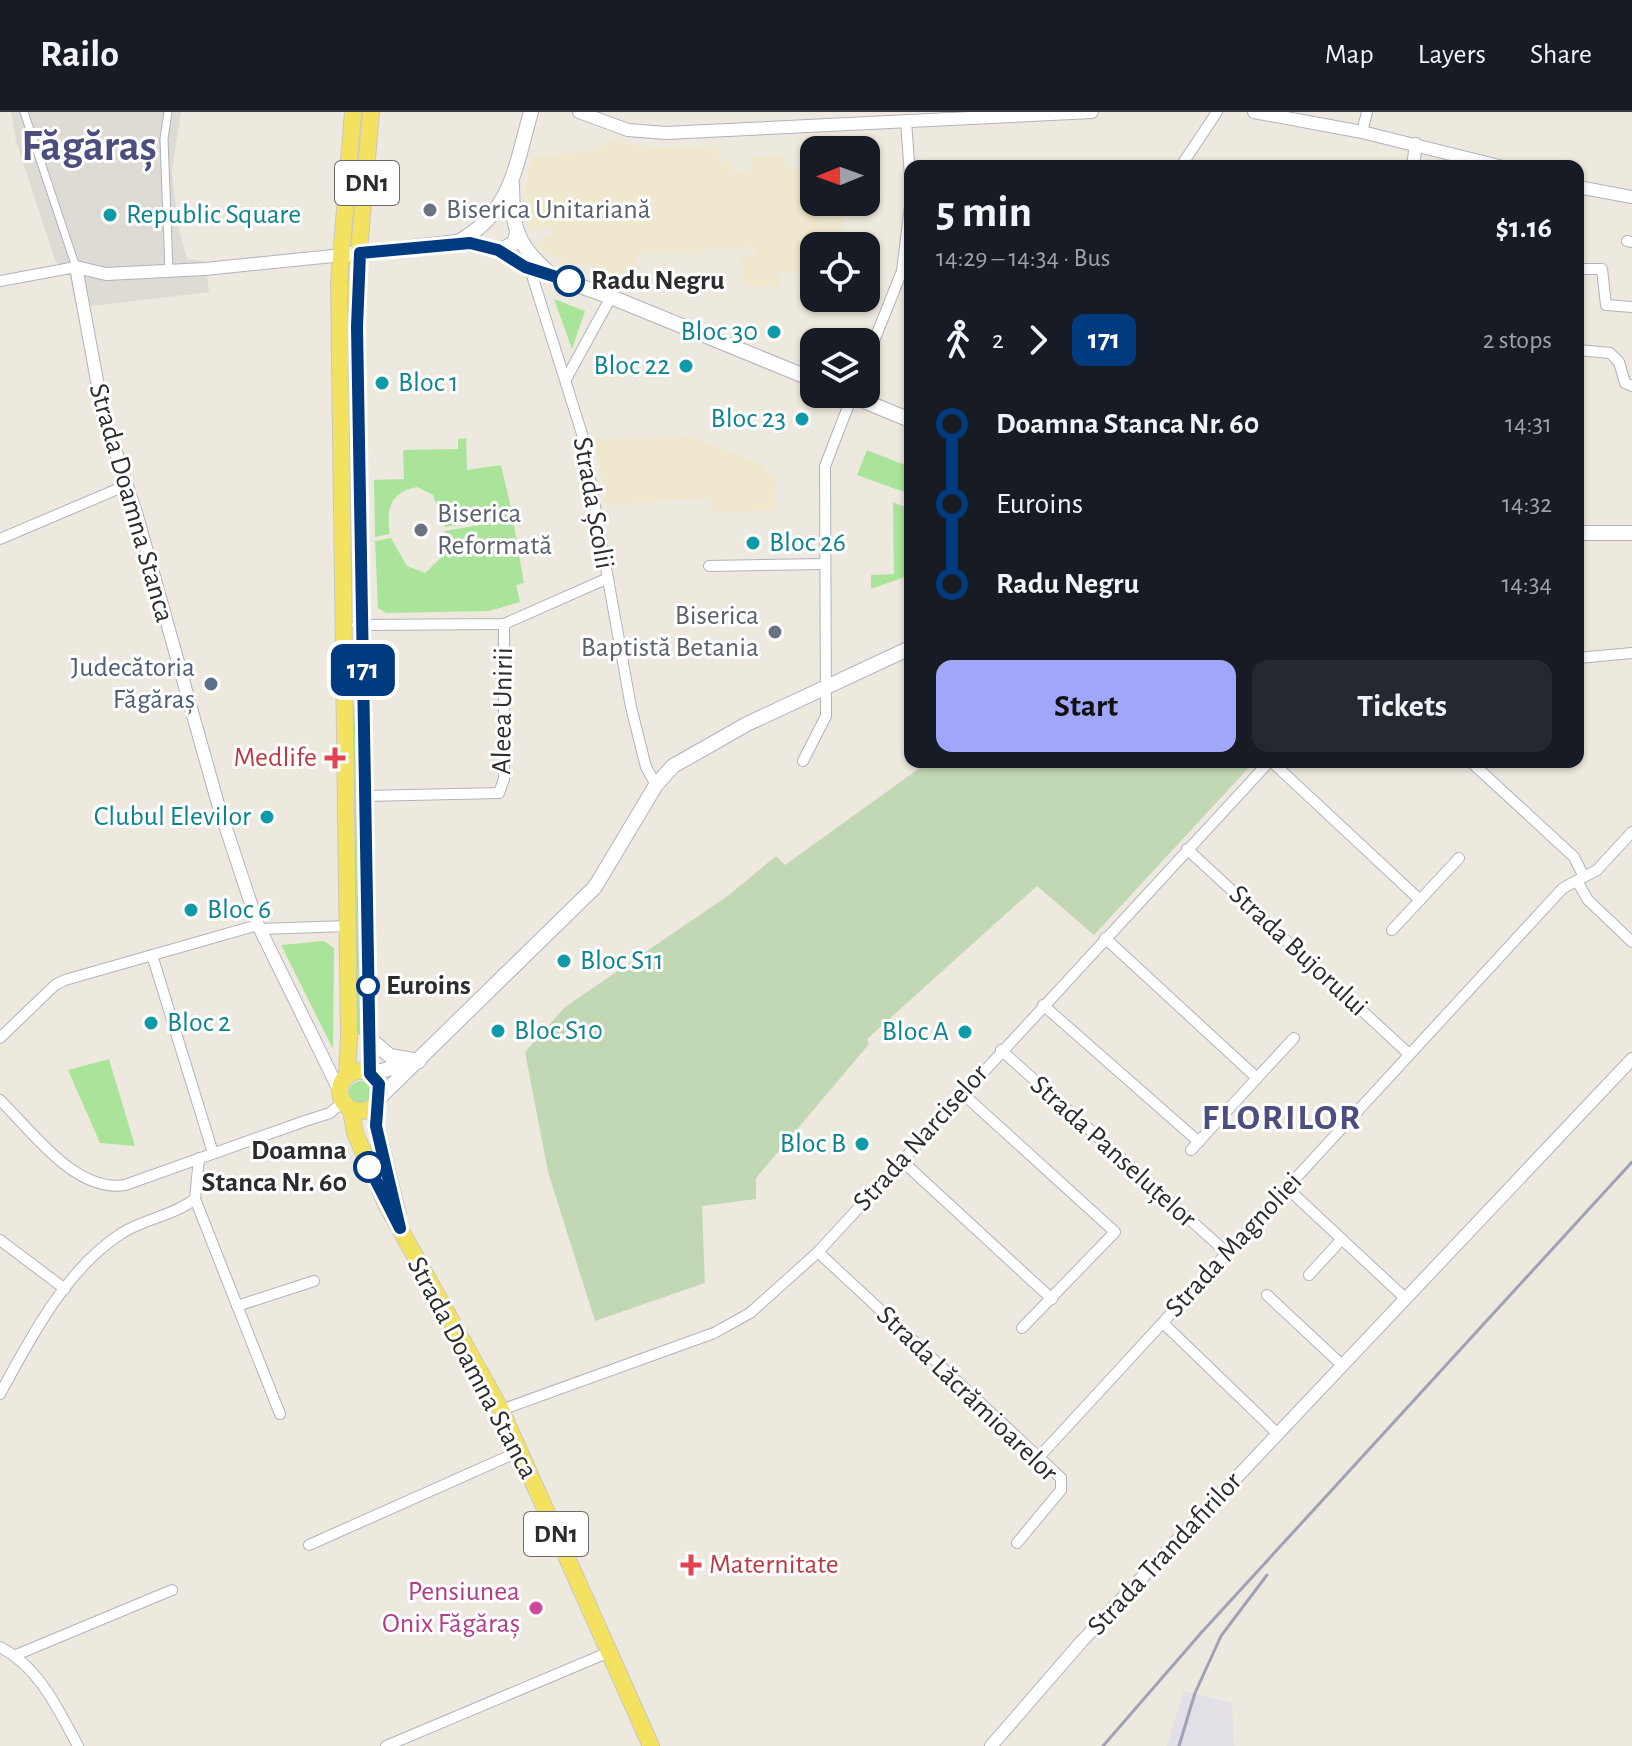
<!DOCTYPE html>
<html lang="en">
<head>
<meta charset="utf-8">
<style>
	:root { --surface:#171b24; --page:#242831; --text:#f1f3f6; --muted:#9ea1a6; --line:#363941; --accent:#a0a6f8 }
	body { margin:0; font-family:"Alegreya Sans",sans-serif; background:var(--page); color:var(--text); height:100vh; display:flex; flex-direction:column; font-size:30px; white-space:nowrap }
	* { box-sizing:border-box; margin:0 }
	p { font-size:26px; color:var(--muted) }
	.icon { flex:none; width:44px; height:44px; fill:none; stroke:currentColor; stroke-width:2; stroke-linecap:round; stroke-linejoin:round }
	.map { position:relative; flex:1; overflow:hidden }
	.sheet { position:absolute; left:904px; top:48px; width:680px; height:608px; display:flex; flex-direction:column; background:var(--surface); border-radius:16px; box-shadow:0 2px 6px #0004 }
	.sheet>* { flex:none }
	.badge { padding:0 16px; border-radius:12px; font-size:28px; line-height:52px }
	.needle { width:52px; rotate:269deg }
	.fabs { position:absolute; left:800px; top:24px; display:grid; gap:16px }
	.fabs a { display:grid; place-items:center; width:80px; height:80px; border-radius:16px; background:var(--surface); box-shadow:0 2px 6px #0004; font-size:40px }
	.map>.badge { position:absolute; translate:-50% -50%; box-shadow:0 0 0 4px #fff }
	.legs { display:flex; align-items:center; gap:12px; height:88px; padding:0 32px; font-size:26px }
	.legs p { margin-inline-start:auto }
	.summary { display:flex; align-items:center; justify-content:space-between; height:136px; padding:0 32px }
	h1 { font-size:44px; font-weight:700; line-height:60px }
	.button { display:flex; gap:16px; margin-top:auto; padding:16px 32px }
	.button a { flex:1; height:92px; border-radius:16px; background:var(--accent); color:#111; font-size:32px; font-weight:700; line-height:92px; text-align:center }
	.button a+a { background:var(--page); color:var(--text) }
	ul { padding:0 32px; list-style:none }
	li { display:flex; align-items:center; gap:28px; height:80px; font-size:30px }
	li i { display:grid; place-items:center; width:12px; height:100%; margin:0 10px; background:currentColor }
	li i::after { content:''; width:20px; height:20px; margin:-10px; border:6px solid; border-radius:50%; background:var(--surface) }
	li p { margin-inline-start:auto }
	li:first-child i { background:linear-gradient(#0000 50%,currentColor 0) }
	li:last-child i { background:linear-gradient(currentColor 50%,#0000 0) }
	header { display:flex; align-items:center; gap:48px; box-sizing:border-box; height:112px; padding:0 40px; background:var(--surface); border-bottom:2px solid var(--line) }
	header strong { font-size:38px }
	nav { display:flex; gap:44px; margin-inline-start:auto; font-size:28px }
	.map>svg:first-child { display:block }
	.industrial { fill:#e2dfe6 }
	.education { fill:#efe8ce }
	.green { fill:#aae49b }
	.cemetery { fill:#c2d8b5 }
	.plaza { fill:#dedbd5 }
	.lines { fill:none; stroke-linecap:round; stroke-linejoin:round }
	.pedestrian-casing { stroke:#b2b2bf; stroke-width:9 }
	.minor-casing { stroke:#b2b2bf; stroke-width:12 }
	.tertiary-casing { stroke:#b2b2bf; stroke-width:14 }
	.secondary-casing { stroke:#b2b2bf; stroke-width:16 }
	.primary-casing { stroke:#c8c8c8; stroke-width:18 }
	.pedestrian { stroke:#fff; stroke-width:7 }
	.minor { stroke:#fff; stroke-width:10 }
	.tertiary { stroke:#fff; stroke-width:12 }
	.secondary { stroke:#fff; stroke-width:14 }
	.primary { stroke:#f2e25f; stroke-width:16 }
	.rail { stroke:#a1a1b6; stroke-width:3 }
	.line-1-casing { stroke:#fff; stroke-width:18 }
	.line-1 { stroke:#003b80; stroke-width:12 }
	.worship-dot { fill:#6b7280; stroke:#fff; stroke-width:3 }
	.culture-dot { fill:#0f9aa8; stroke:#fff; stroke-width:3 }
	.stop-1-dot { fill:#fff; stroke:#003b80; stroke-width:4 }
	.service-dot { fill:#5c6f8a; stroke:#fff; stroke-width:3 }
	.health-dot { fill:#e0444e; stroke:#fff; stroke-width:3 }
	.hotel-dot { fill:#d1479c; stroke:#fff; stroke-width:3 }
	.labels { text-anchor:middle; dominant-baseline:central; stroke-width:6; stroke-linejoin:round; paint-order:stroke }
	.shield { fill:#fff; stroke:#6b6b6b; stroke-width:2 }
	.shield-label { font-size:26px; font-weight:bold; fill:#2c2c2c }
	.worship-label { font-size:28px; fill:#5b616d; stroke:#fff; text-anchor:start }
	.culture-label { font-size:28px; fill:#0d838f; stroke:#fff; text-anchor:start }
	.stop-label { font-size:28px; font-weight:bold; fill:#2c2c2c; stroke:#fff; text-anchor:start }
	.street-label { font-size:28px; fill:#2c2c2c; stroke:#fff }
	.service-label { font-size:28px; fill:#4e5e75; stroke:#fff; text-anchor:end }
	.health-label { font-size:28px; fill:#be3a42; stroke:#fff; text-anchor:end }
	.hotel-label { font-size:28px; fill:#b23c85; stroke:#fff; text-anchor:end }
	.district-label { font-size:36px; font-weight:bold; letter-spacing:2px; fill:#4b4e7e; stroke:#fff }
	.town-label { font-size:44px; font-weight:bold; fill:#4b4e7e; stroke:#fff }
</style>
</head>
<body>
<header>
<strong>Railo</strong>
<nav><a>Map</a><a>Layers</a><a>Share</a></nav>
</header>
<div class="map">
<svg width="1632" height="1634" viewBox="0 0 1632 1634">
	<rect width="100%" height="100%" fill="#eee9de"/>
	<polygon class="industrial" points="1184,1579 1232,1591 1234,1634 1167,1634"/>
	<g class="education">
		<polygon points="610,28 653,36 718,34 719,50 731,50 732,59 751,58 752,44 785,43 785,56 810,56 814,90 842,90 844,134 814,134 814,158 779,160 780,175 743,174 742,144 755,143 754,135 701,137 701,142 639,142 628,169 580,150 565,155 563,150 532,132 553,122 551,113 531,121 523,107 523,88 531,46 595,38"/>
		<polygon points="691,325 766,354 767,362 776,361 775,398 712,401 712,386 606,393 595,328"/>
	</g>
	<g class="green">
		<polygon points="554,187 585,199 572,237"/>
		<polygon points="348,256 353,274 352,504 350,503"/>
		<path d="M 466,326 L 467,358 L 501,353 L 513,404 L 445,415 L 433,383 L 417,375 C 390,380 386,397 390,422 L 375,425 L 374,368 L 404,367 L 403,338 L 458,337 L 458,327 Z"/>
		<polygon points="867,338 910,355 910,382 857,363"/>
		<polygon points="893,390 910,397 910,463 871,477 871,463 894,462"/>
		<polygon points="513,407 524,471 516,473 520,490 489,499 386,501 378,496 375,429 391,426 407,454 425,461 442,445 445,419"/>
		<polygon points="352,594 357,595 363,923 356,923"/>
		<polygon points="324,829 334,836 333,937 281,833"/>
		<polygon points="109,947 135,1034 100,1031 68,958"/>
		<circle cx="361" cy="981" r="12"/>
	</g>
	<polygon class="cemetery" points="928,650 1254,650 1094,823 1037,774 867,927 869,932 756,1066 756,1087 702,1094 705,1171 595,1209 548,1060 525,940 565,895 729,783 776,744 785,753"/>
	<polygon class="plaza" points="11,0 181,0 172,60 177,109 187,147 205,149 209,180 93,194 75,190 70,165 55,148 16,29"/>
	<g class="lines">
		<defs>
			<g id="pedestrian">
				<polyline points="24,0 76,155"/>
				<polyline points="168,0 164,27 169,159"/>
			</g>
			<g id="minor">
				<polyline points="906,9 910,64"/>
				<polyline points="1362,20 1367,0"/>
				<polyline points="1181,54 1217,0"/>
				<polyline points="1627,129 1632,130"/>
				<polyline points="530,157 582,322 631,595 646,655 656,673"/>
				<polyline points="1578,157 1602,157 1606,193 1632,195"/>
				<polyline points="0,169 76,155"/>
				<polyline points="1578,238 1610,241 1619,250 1625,271 1632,274"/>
				<polyline points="866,249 902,159 910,94"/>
				<polyline points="566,267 611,185"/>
				<polyline points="0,427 127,373"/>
				<polyline points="709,454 824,452"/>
				<polyline points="357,513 504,512 606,467"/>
				<polyline points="1578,546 1632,541"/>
				<polyline points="803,649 826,604 825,354 853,282"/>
				<polyline points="1272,650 1420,788"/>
				<polyline points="1471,650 1574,745 1584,765"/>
				<polyline points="365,684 499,681 504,667 504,512"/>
				<polyline points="1187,737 1409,942"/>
				<polyline points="1577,769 1588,788 1632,830"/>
				<polyline points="260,817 347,814"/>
				<polyline points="1392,818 1459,746"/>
				<polyline points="1105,826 1257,966 1294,926"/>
				<polyline points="152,843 213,1041"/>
				<polyline points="1043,893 1199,1030"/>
				<polyline points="0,926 55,873 65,868 258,813"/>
				<polyline points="1001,938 1226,1140"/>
				<polyline points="962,981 1115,1120 1022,1216"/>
				<path d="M 0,988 C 32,1019 75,1081 125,1073 L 305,1009 L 330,1001 L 343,990"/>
				<polyline points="1191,1038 1257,966"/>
				<polyline points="901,1048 1052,1187"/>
				<polyline points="1287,1076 1406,1187"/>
				<polyline points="195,1087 280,1302"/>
				<polyline points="0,1128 65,1177"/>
				<polyline points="818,1140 1061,1366 1061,1378 1017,1431"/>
				<polyline points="1309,1163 1342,1127"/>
				<polyline points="1267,1183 1342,1253"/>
				<polyline points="237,1194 314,1169"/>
				<polyline points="1163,1211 1278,1322"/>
				<path d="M 0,1282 C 31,1225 66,1157 122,1121 C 145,1107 174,1103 195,1087 L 199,1046"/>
				<polyline points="501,1298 714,1221 750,1201 818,1140 1269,650"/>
				<polyline points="1039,1345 1563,776 1597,758 1632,720"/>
				<polyline points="309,1433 520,1339"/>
				<path d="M 0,1535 C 39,1555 58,1597 78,1634"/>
				<polyline points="16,1543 172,1478"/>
				<polyline points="386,1634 607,1541"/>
			</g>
			<g id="tertiary">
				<polyline points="579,0 628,18 666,21 1092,0"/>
				<polyline points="1254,0 1362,20 1499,54"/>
				<polyline points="1413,54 1416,32"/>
				<polyline points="1578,75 1632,85"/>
				<polyline points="340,980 258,813 218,692 137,404 103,301 76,155 106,162 205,157 343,143"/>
				<polyline points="991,1634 1082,1529 1632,947"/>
			</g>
			<g id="secondary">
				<path d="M 512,72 C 513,114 514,130 547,159"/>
				<path d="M 458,130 C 512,100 515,55 531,0"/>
				<polyline points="498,138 528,156 611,185 814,268"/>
				<polyline points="351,142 457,130 501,138 514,131 517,121"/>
				<polyline points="847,282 910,308"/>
				<polyline points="1578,421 1632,421"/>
				<polyline points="369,926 390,944 419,949"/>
				<polyline points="370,962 414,950"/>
				<polyline points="379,986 595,775 656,673 673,654 747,612 910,536"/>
			</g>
			<g id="primary">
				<circle cx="360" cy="979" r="20"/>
				<polyline points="370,962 356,174 371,0"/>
				<polyline points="347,964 349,926 339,170 353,0"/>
				<polyline points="376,992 376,1014 398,1103"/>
				<polyline points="351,998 355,1021 386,1092 501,1298 651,1634"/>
			</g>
		</defs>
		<use href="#pedestrian" class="pedestrian-casing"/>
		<use href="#minor" class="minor-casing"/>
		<use href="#tertiary" class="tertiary-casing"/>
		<use href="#secondary" class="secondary-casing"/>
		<use href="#primary" class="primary-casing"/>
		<use href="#pedestrian" class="pedestrian"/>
		<use href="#minor" class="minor"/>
		<use href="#tertiary" class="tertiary"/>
		<use href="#secondary" class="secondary"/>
		<use href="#primary" class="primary"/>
		<g class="rail">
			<polyline points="1103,1634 1201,1521 1632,1050"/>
			<polyline points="1179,1634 1195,1581 1221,1524 1267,1463"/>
		</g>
	</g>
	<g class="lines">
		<defs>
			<polyline id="line-1" points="369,1055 400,1116 376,1014 379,972 370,962 357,215 360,141 470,131 498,138 525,155 569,169"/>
		</defs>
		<use href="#line-1" class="line-1-casing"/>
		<use href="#line-1" class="line-1"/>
	</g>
	<g class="worship-dot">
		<circle cx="430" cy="98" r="8"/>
		<circle cx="421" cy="418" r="8"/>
		<circle cx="775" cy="520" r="8"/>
	</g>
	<g class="culture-dot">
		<circle cx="110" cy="103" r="8"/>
		<circle cx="774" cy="220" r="8"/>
		<circle cx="686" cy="254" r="8"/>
		<circle cx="382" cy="271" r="8"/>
		<circle cx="802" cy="307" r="8"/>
		<circle cx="753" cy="431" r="8"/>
		<circle cx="267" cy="705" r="8"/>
		<circle cx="191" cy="798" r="8"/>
		<circle cx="564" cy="849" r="8"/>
		<circle cx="151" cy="911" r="8"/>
		<circle cx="498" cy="919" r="8"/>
		<circle cx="965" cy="920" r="8"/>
		<circle cx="862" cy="1032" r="8"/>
	</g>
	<g class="stop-1-dot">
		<circle cx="569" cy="169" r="14"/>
		<circle cx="368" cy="874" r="10"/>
		<circle cx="369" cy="1055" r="14"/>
	</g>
	<circle class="service-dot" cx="211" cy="572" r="8"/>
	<g class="health-dot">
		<path d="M331 634h8v8h8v8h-8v8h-8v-8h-8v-8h8z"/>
		<path d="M687 1441h8v8h8v8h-8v8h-8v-8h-8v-8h8z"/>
	</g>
	<circle class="hotel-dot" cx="536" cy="1496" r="8"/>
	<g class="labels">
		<g class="shield">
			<rect x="335" y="49" width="64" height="44" rx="6"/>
			<rect x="524" y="1400" width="64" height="44" rx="6"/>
		</g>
		<g class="shield-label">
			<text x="367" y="71">DN1</text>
			<text x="556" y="1422">DN1</text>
		</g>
		<g class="worship-label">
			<text x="446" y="98">Biserica Unitariană</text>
			<text x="437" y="402">Biserica<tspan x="437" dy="32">Reformată</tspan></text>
			<text x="759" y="504" text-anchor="end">Biserica<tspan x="759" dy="32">Baptistă Betania</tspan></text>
		</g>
		<g class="culture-label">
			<text x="126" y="103">Republic Square</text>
			<text x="758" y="220" text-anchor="end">Bloc 30</text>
			<text x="670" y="254" text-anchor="end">Bloc 22</text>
			<text x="398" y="271">Bloc 1</text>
			<text x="786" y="307" text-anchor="end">Bloc 23</text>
			<text x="769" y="431">Bloc 26</text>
			<text x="251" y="705" text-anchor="end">Clubul Elevilor</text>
			<text x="207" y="798">Bloc 6</text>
			<text x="580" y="849">Bloc S11</text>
			<text x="167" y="911">Bloc 2</text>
			<text x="514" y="919">Bloc S10</text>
			<text x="949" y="920" text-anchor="end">Bloc A</text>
			<text x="846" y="1032" text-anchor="end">Bloc B</text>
		</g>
		<g class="stop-label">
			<text x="591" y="169">Radu Negru</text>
			<text x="386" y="874">Euroins</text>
			<text x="347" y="1039" text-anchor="end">Doamna<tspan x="347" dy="32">Stanca Nr. 60</tspan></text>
		</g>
		<g class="street-label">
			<text transform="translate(131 391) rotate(74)">Strada Doamna Stanca</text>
			<text transform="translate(593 391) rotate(80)">Strada Școlii</text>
			<text transform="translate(503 599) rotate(-89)">Aleea Unirii</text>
			<text transform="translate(1298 839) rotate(43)">Strada Bujorului</text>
			<text transform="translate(921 1026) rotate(-48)">Strada Narciselor</text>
			<text transform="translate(1113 1040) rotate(42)">Strada Panseluțelor</text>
			<text transform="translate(1234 1133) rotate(-47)">Strada Magnoliei</text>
			<text transform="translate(472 1256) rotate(62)">Strada Doamna Stanca</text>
			<text transform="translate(967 1282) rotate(44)">Strada Lăcrămioarelor</text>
			<text transform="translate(1165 1442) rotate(-47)">Strada Trandafirilor</text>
		</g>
		<g class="service-label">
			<text x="195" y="556">Judecătoria<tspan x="195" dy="32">Făgăraș</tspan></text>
		</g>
		<g class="health-label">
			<text x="317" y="646">Medlife</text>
			<text x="709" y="1453" text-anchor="start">Maternitate</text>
		</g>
		<g class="hotel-label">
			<text x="520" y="1480">Pensiunea<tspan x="520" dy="32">Onix Făgăraș</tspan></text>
		</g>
		<g class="district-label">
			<text x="1282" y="1006">FLORILOR</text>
		</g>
		<g class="town-label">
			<text x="89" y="35">Făgăraș</text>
		</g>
	</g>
</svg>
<div class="fabs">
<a><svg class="needle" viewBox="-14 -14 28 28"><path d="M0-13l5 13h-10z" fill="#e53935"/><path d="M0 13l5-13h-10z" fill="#9ea1a6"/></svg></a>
<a><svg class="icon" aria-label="locate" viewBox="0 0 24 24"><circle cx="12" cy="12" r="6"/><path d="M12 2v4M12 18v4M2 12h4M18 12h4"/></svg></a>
<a><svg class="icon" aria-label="layers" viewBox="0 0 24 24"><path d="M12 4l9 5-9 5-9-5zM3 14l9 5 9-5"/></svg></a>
</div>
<b class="badge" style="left:363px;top:558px;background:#003b80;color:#fff">171</b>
<section class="sheet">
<div class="summary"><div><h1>5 min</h1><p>14:29 – 14:34 · Bus</p></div><b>$1.16</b></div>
<div class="legs"><svg class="icon" aria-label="walk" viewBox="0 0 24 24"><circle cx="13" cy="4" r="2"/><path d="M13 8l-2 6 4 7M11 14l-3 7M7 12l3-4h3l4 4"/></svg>2<svg class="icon" aria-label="forward" viewBox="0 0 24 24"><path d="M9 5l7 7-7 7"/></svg><b class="badge" style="background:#003b80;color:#fff">171</b><p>2 stops</p></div>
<ul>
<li><i style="color:#003b80"></i><b>Doamna Stanca Nr. 60</b><p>14:31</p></li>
<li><i style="color:#003b80"></i><span>Euroins</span><p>14:32</p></li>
<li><i style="color:#003b80"></i><b>Radu Negru</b><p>14:34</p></li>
</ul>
<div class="button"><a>Start</a><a>Tickets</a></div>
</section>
</div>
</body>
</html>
